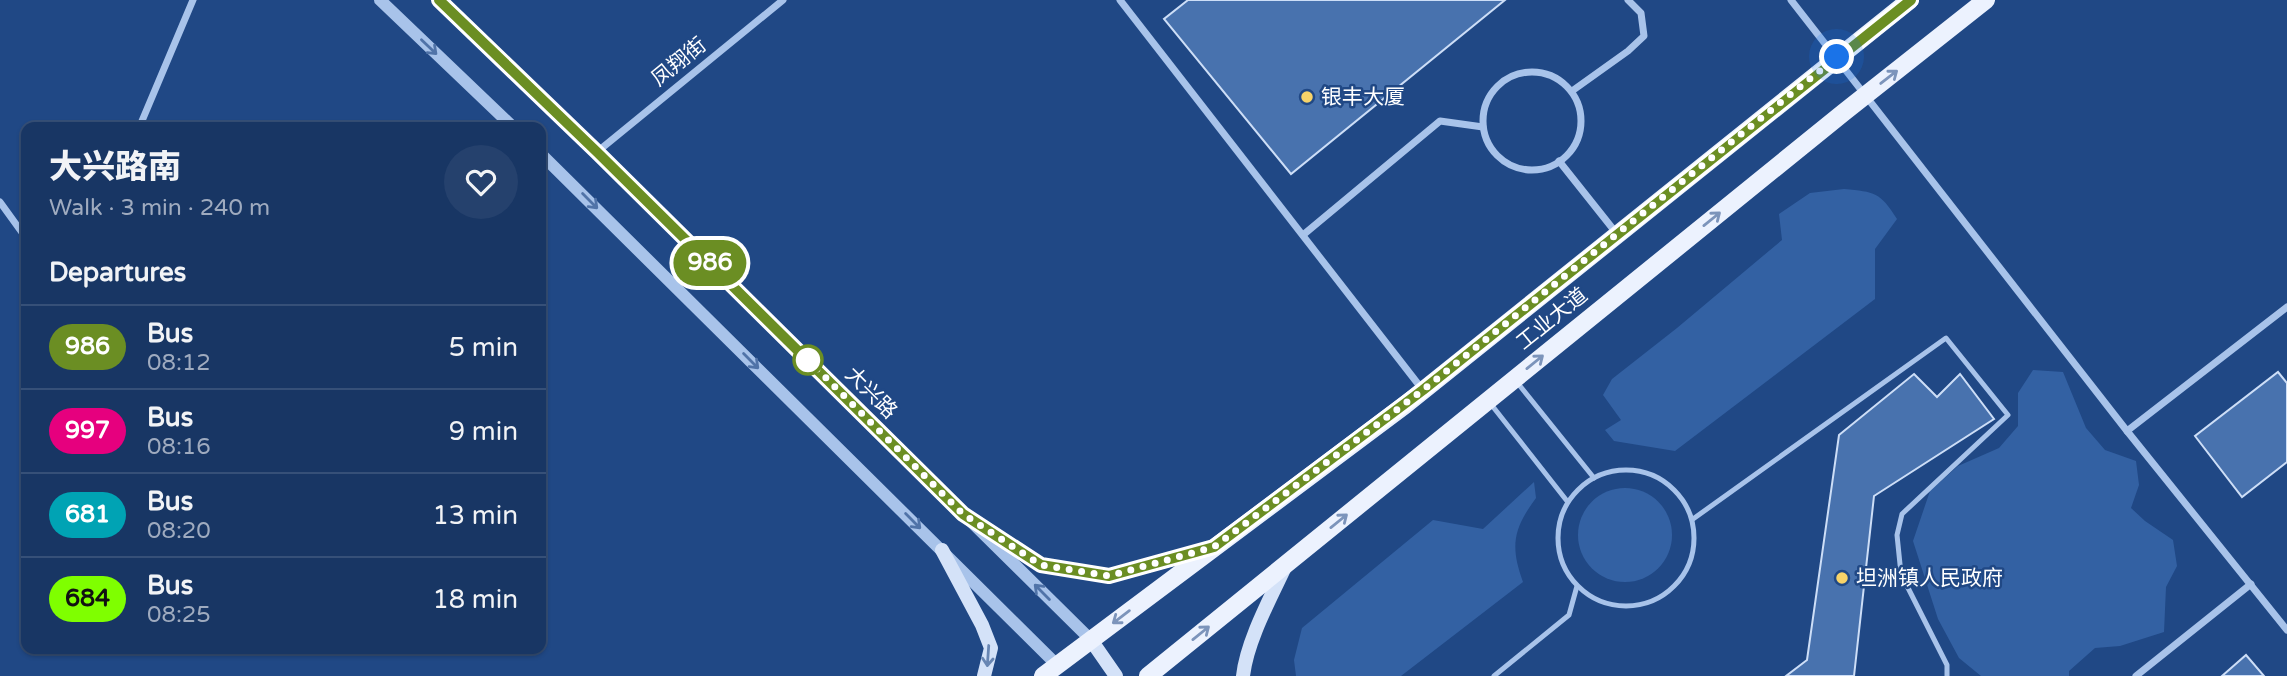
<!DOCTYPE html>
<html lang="en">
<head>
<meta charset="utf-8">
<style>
	:root { --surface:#183664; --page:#25416d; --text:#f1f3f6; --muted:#9fabbf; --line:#365078 }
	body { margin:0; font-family:"Varela Round","Noto Sans SC",sans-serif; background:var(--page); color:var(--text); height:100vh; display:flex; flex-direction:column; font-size:26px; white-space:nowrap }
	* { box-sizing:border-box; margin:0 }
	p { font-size:23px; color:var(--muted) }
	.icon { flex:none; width:38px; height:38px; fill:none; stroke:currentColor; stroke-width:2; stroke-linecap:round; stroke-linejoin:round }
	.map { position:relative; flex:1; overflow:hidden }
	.side { position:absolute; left:21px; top:122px; width:525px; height:532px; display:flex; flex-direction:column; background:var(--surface); border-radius:14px; box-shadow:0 2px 5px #0004,0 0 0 2px var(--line) }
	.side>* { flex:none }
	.badge { padding:0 14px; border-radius:23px; font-size:24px; line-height:46px }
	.you { position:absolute; width:35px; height:35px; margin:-18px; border:5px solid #fff; border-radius:50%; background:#1a73e8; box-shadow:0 0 0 10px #1a73e833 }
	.map>.badge { position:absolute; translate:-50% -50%; box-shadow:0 0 0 4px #fff }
	h2 { padding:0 28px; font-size:26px; line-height:63px }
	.round { display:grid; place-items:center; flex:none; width:74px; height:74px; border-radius:37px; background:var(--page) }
	.summary { display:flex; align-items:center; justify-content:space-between; height:119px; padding:0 28px }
	h1 { font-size:33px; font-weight:800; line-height:52px }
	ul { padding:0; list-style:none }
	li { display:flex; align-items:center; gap:21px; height:84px; padding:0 28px; border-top:2px solid var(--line) }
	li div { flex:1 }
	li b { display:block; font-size:26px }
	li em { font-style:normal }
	li .badge { min-width:77px; font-weight:700; text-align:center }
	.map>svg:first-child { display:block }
	.green { fill:#3361a3 }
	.building { fill:#4872ae; stroke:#cddef7; stroke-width:2 }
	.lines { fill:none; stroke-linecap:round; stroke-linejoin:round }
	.service { stroke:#a8c3ea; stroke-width:5 }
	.minor { stroke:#a8c3ea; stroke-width:7 }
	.tertiary { stroke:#a8c3ea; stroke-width:12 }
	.secondary { stroke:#d4e2f8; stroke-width:14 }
	.primary { stroke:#ecf2fe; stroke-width:18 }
	.oneway { stroke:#5073a8 }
	.oneway2 { stroke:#7c94bb }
	.oneway3 { stroke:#6886b3 }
	.line-casing { stroke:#fff; stroke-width:16 }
	.line { stroke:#6b8e23; stroke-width:10 }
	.walk { stroke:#fff; stroke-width:7; stroke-dasharray:0 12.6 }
	.poi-dot { fill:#f7d369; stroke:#204885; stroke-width:2.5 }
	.stop-dot { fill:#fff; stroke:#6b8e23; stroke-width:3.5 }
	.labels { text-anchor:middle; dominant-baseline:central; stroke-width:5; stroke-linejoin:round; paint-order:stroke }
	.street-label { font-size:21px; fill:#fff; stroke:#204885 }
	.poi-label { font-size:21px; fill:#fff; stroke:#204885; text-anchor:start }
</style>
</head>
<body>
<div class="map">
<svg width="2287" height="676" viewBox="0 0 2287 676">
	<rect width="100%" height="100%" fill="#204885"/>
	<g class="green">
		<path d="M 1844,189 C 1875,192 1880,192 1897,219 L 1875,249 L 1875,299 L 1675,451 L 1614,441 L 1605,430 L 1621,420 L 1603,395 L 1612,379 L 1677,328 L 1782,240 L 1779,214 L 1810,193 Z"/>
		<polygon points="2033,370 2063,372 2086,428 2105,450 2136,461 2139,485 2131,508 2145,521 2173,540 2177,566 2166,587 2164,632 2120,646 2095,648 2069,671 2069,676 1981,676 1959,658 1938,619 1913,541 1930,491 1958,466 1999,448 2018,426 2018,393"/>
		<path d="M 1534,482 L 1536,498 C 1513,529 1510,546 1523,582 L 1401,676 L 1296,676 L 1294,660 L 1302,628 L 1433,520 L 1483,529 Z"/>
		<circle cx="1625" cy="535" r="47"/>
	</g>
	<g class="building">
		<polygon points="1188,0 1505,0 1291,174 1164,19"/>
		<polygon points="2278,372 2287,383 2287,462 2242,497 2195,436"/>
		<polygon points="1914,374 1937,397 1960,374 1994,419 1874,496 1854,676 1786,676 1807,660 1839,435"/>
		<polygon points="2246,655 2264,676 2222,676"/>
	</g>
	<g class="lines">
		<g class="service">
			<polyline points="1516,381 1594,478"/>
			<polyline points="1490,403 1567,501"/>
			<circle cx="1626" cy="538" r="68"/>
			<polyline points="1693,519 1946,338 2008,415 1902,514 1897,535 1901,574 1947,665 1947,676"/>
			<polyline points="1494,676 1569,615 1577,586"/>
		</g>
		<g class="minor">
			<polyline points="1120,0 1422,389"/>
			<polyline points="1791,0 2127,431 2287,630"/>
			<circle cx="1532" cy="121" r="49"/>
			<polyline points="1572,91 1628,51 1644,36 1641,13 1628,0"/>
			<polyline points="139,128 193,0"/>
			<polyline points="597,152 783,0"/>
			<polyline points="1559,161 1617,234"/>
			<polyline points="0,202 26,238"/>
			<polyline points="1303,235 1440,121 1483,127"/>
			<polyline points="2127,431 2287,307"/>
			<polyline points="2136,676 2251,584"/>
		</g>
		<g class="tertiary">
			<polyline points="380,0 514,128"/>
			<polyline points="439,0 597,152 1091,640"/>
			<polyline points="541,154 1057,665"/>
		</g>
		<g class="secondary">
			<polyline points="963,514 1041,565 1109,576 1210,549"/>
			<polyline points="942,550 982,625 991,648 984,676"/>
			<polyline points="1091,640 1116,676"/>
			<path d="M 1243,676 C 1247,641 1270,599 1285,567"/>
		</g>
		<g class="primary">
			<polyline points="1043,676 1405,405 1910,0"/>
			<polyline points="1148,676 1843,113 1986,0"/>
		</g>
	</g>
	<defs><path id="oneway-shaft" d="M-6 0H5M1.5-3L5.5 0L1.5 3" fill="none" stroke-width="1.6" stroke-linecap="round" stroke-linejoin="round" transform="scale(1.75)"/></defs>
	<g class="oneway">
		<use href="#oneway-shaft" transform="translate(429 47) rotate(44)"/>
		<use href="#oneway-shaft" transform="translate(590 201) rotate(45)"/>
		<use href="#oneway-shaft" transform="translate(751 361) rotate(45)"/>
		<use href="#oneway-shaft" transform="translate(913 521) rotate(45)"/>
		<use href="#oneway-shaft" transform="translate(1042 592) rotate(-135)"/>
	</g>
	<g class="oneway2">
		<use href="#oneway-shaft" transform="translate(1889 77) rotate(-38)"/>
		<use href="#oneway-shaft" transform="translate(1712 219) rotate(-39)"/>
		<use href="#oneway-shaft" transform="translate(1535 362) rotate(-39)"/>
		<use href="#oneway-shaft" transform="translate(1339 521) rotate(-39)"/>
		<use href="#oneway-shaft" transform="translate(1121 617) rotate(143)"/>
		<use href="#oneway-shaft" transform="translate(1201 633) rotate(-39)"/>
	</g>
	<use class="oneway3" href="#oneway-shaft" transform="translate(988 656) rotate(94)"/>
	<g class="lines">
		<defs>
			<polyline id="line" points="439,0 597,152 963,514 1041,565 1109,576 1214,547 1423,390 1911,0"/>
		</defs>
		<use href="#line" class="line-casing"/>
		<use href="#line" class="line"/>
		<polyline class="walk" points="808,360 963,514 1041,565 1109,576 1214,547 1423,390 1837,57"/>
	</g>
	<g class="poi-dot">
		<circle cx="1307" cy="97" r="7"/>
		<circle cx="1842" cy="578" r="7"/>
	</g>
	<circle class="stop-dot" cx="808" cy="360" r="14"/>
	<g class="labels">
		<g class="street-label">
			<text transform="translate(679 62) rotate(-39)">凤翔街</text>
			<text transform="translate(1552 319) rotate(-39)">工业大道</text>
			<text transform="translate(871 393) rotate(45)">大兴路</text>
		</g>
		<g class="poi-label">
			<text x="1321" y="97">银丰大厦</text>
			<text x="1856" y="578">坦洲镇人民政府</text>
		</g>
	</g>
</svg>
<div class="you" style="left:1837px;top:57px"></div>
<b class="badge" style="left:710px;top:263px;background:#6b8e23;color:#fff">986</b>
<section class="side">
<div class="summary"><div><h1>大兴路南</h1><p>Walk · 3 min · 240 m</p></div><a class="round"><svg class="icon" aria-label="heart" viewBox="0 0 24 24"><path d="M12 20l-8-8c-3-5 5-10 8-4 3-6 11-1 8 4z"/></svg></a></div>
<h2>Departures</h2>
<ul>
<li><span class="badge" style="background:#6b8e23;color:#fff">986</span><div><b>Bus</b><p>08:12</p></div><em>5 min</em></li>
<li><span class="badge" style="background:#e6007e;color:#fff">997</span><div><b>Bus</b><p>08:16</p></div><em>9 min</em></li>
<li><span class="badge" style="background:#00a3b4;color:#fff">681</span><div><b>Bus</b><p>08:20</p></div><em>13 min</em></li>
<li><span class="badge" style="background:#7fff00;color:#111">684</span><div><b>Bus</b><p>08:25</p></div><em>18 min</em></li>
</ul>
</section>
</div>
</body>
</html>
